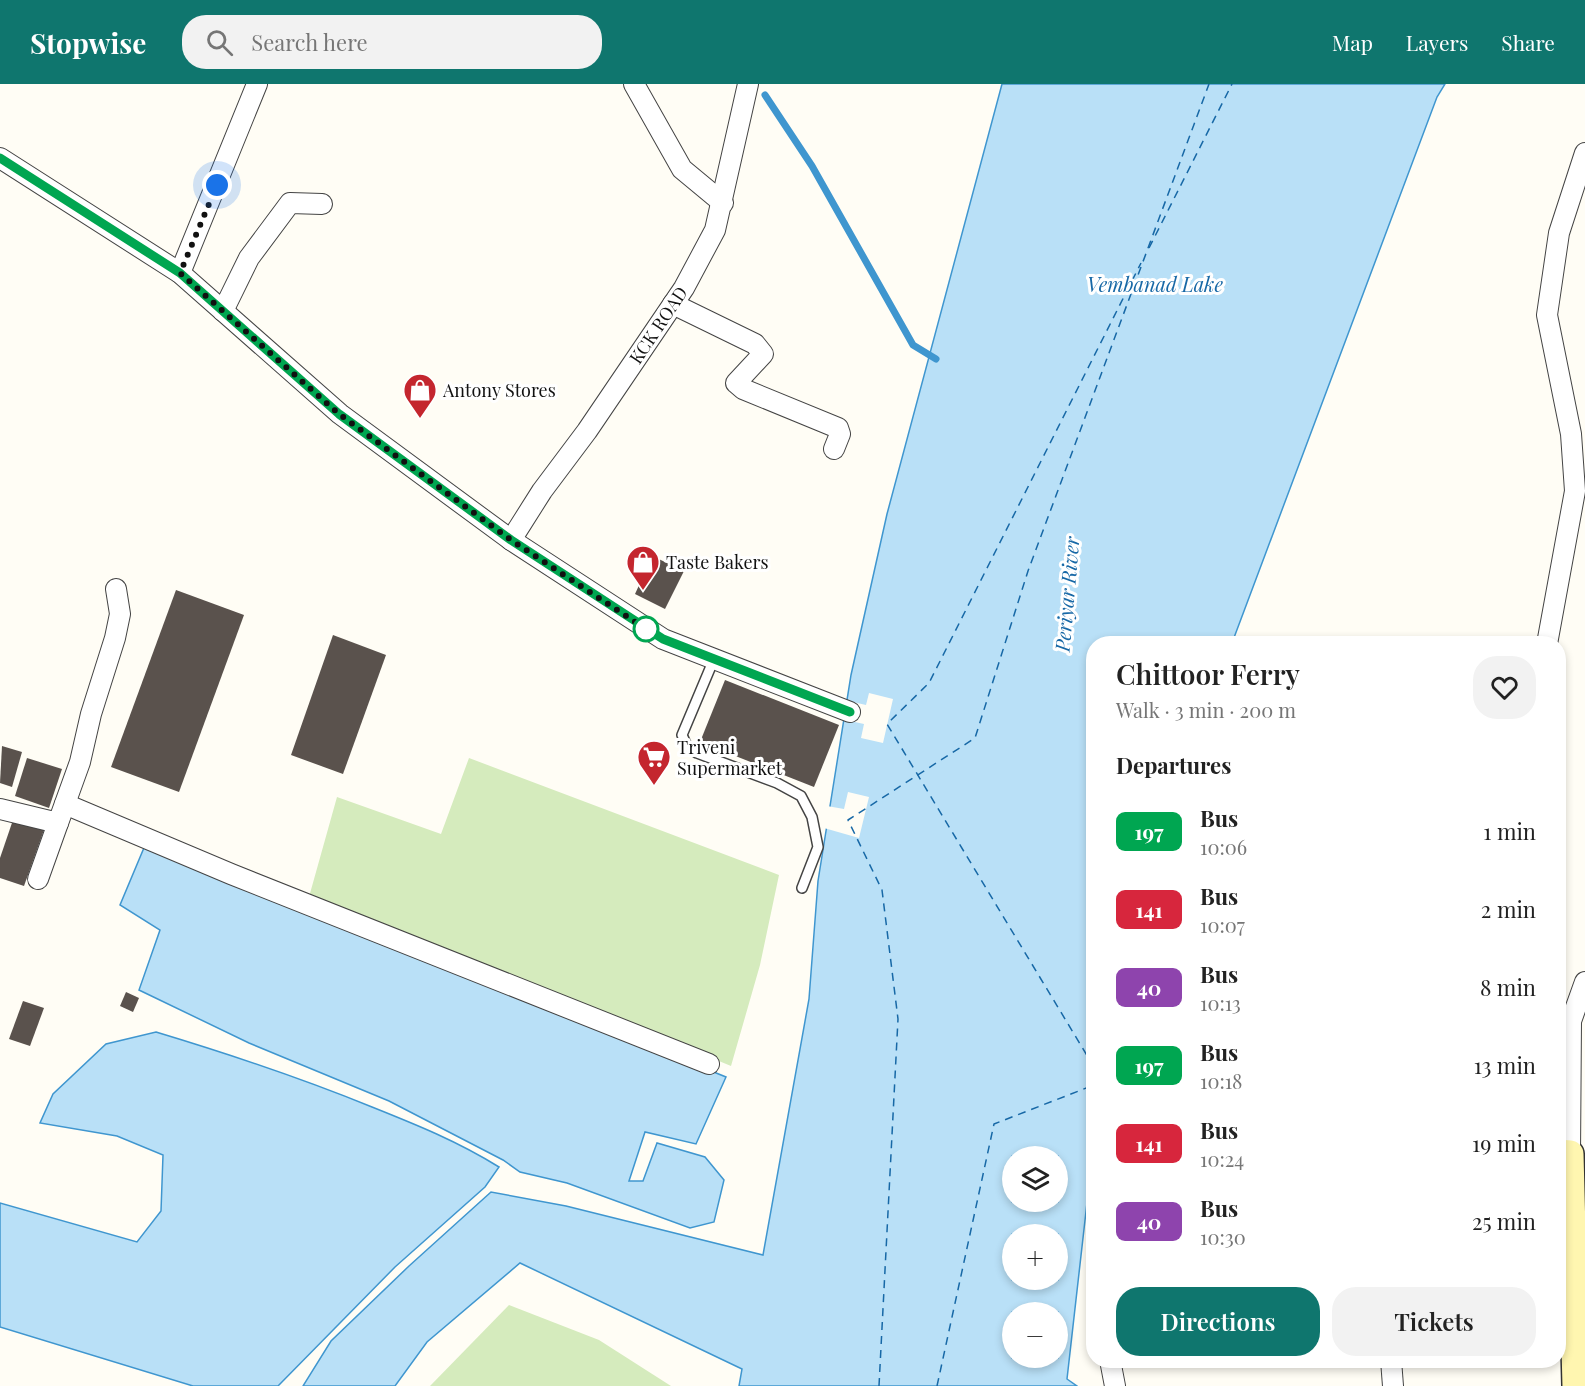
<!DOCTYPE html>
<html lang="en">
<head>
<meta charset="utf-8">
<style>
	:root { --surface:#fff; --page:#f2f2f2; --text:#222; --muted:#767676; --accent:#0f766e }
	body { margin:0; font-family:"Playfair Display",serif; background:var(--page); color:var(--text); height:100vh; display:flex; flex-direction:column; font-size:22px; white-space:nowrap }
	* { box-sizing:border-box; margin:0 }
	p { font-size:20px; color:var(--muted) }
	.icon { flex:none; width:33px; height:33px; fill:none; stroke:currentColor; stroke-width:2; stroke-linecap:round; stroke-linejoin:round }
	.map { position:relative; flex:1; overflow:hidden }
	.drawer { position:absolute; left:1086px; top:552px; width:480px; height:732px; display:flex; flex-direction:column; background:var(--surface); border-radius:24px; box-shadow:0 3px 9px #0003 }
	.drawer>* { flex:none }
	.badge { padding:0 12px; border-radius:9px; font-size:21px; line-height:39px }
	.fabs { position:absolute; left:1002px; top:1062px; display:grid; gap:12px }
	.fabs a { display:grid; place-items:center; width:66px; height:66px; border-radius:50%; background:var(--surface); box-shadow:0 3px 9px #0003; font-size:30px }
	.you { position:absolute; width:30px; height:30px; margin:-15px; border:4px solid #fff; border-radius:50%; background:#1a73e8; box-shadow:0 0 0 9px #1a73e833 }
	.map>.badge { position:absolute; translate:-50% -50%; box-shadow:0 0 0 3px #fff }
	h2 { padding:0 30px; font-size:22px; line-height:54px }
	.round { display:grid; place-items:center; flex:none; width:63px; height:63px; border-radius:24px; background:var(--page) }
	.head { display:flex; align-items:center; justify-content:space-between; height:102px; padding:0 30px }
	h1 { font-size:28px; font-weight:600; line-height:45px }
	.button { display:flex; gap:12px; margin-top:auto; padding:12px 30px }
	.button a { flex:1; height:69px; border-radius:24px; background:var(--accent); color:#fff; font-size:24px; font-weight:600; line-height:69px; text-align:center }
	.button a+a { background:var(--page); color:var(--text) }
	ul { padding:0; list-style:none }
	li { display:flex; align-items:center; gap:18px; height:78px; padding:0 30px }
	li div { flex:1 }
	li b { display:block; font-size:22px }
	li em { font-style:normal }
	li .badge { min-width:66px; font-weight:700; text-align:center }
	header { display:flex; align-items:center; gap:36px; box-sizing:border-box; height:84px; padding:0 30px; background:var(--accent); color:#fff }
	header strong { font-size:28px }
	nav { display:flex; gap:33px; margin-inline-start:auto; font-size:21px }
	.search { width:420px; height:54px; background:var(--page); display:flex; align-items:center; gap:15px; box-sizing:border-box; padding:0 21px; border-radius:24px; color:var(--muted); font-size:22px }
	.map>svg:first-child { display:block }
	.green { fill:#d5ebbd }
	.water { fill:#b9e0f7; stroke:#3f96cf; stroke-width:1.5; fill-rule:evenodd }
	.pier { fill:#fffdf5 }
	.lines { fill:none; stroke-linecap:round; stroke-linejoin:round }
	.stream { stroke:#3f96cf; stroke-width:7 }
	.ferry { stroke:#1768a6; stroke-width:1.5; stroke-dasharray:8 6; stroke-linecap:butt }
	.building { fill:#5a524d }
	.lane-casing { stroke:#444; stroke-width:12 }
	.street-casing { stroke:#444; stroke-width:22 }
	.secondary-casing { stroke:#333; stroke-width:30 }
	.lane { stroke:#fff; stroke-width:9 }
	.street { stroke:#fff; stroke-width:20 }
	.secondary { stroke:#fff6b0; stroke-width:27 }
	.line-casing { stroke:#fff; stroke-width:14 }
	.line { stroke:#00a651; stroke-width:9 }
	.walk { stroke:#111; stroke-width:6; stroke-dasharray:0 10.8 }
	.stop-dot { fill:#fff; stroke:#00a651; stroke-width:3 }
	.labels { text-anchor:middle; dominant-baseline:central; stroke-width:6; stroke-linejoin:round; paint-order:stroke }
	.street-label { font-size:18px; fill:#111; stroke:#fff }
	.poi-label { font-size:18px; fill:#111; stroke:#fff; text-anchor:start }
	.water-label { font-size:20px; font-style:italic; fill:#1768a6; stroke:#fff }
</style>
</head>
<body>
<header>
<strong>Stopwise</strong>
<div class="search"><svg class="icon" aria-label="search" viewBox="0 0 24 24"><circle cx="10" cy="10" r="6"/><path d="M15 15l6 6"/></svg>Search here</div>
<nav><a>Map</a><a>Layers</a><a>Share</a></nav>
</header>
<div class="map">
<svg width="1585" height="1302" viewBox="0 0 1585 1302">
	<rect width="100%" height="100%" fill="#fffdf5"/>
	<g class="green">
		<polygon points="469,674 779,791 760,881 731,982 523,896 309,813 337,713 441,750"/>
		<polygon points="509,1221 599,1256 671,1302 430,1302"/>
	</g>
	<g class="water">
		<path d="M 1002,0 L 1445,0 L 1437,13 L 1232,559 L 1094,560 L 1094,1057 L 1067,1295 L 1077,1302 L 739,1302 L 742,1285 L 520,1179 L 427,1258 L 395,1302 L 303,1302 L 331,1257 L 409,1182 L 491,1108 L 566,1122 L 763,1171 L 809,915 L 818,797 L 851,591 L 887,430 ZM 1012,1072 L 1058,1072 L 1058,1118 L 1012,1118 ZM 1012,1150 L 1058,1150 L 1058,1196 L 1012,1196 ZM 1012,1228 L 1058,1228 L 1058,1274 L 1012,1274 Z"/>
		<polygon points="146,759 726,993 696,1060 645,1048 629,1097 643,1097 657,1059 705,1073 724,1096 714,1138 690,1144 567,1099 520,1088 503,1076 389,1017 249,959 139,906 160,846 120,821"/>
		<path d="M 156,948 C 229,970 301,994 372,1023 C 417,1041 457,1057 499,1083 L 485,1103 L 395,1183 L 278,1302 L 193,1302 L 0,1243 L 0,1119 L 137,1158 L 161,1127 L 163,1071 L 117,1052 L 40,1039 L 53,1010 L 106,960 Z"/>
	</g>
	<g class="pier">
		<polygon points="869,609 893,615 883,659 861,654 864,640 841,635 844,616 866,621"/>
		<polygon points="848,708 869,713 859,754 824,744 827,722 844,725"/>
	</g>
	<g class="lines">
		<polyline class="stream" points="765,11 812,82 913,261 936,275"/>
		<g class="ferry">
			<polyline points="1149,164 1232,0"/>
			<polyline points="1094,983 887,640 929,599 1141,179"/>
			<polyline points="879,1302 898,935 882,806 848,736 975,654 1028,487 1209,0"/>
			<polyline points="937,1302 994,1040 1094,1001"/>
		</g>
	</g>
	<g class="building">
		<polygon points="646,469 684,487 665,525 635,510 641,497 634,493"/>
		<polygon points="176,506 244,531 179,708 111,683"/>
		<polygon points="333,551 386,571 343,690 291,671"/>
		<polygon points="725,596 839,641 814,703 700,658"/>
		<polygon points="2,662 22,668 12,703 0,699"/>
		<polygon points="27,674 62,685 49,724 15,712"/>
		<polygon points="14,733 45,743 24,802 0,794 0,774"/>
		<polygon points="126,908 139,914 133,928 120,922"/>
		<polygon points="23,917 44,924 30,962 9,955"/>
	</g>
	<g class="lines">
		<defs>
			<polyline id="lane" points="714,575 682,651 687,662 697,669 777,699 801,712 812,733 818,763 802,804"/>
			<g id="street">
				<polyline points="634,0 682,85 723,119"/>
				<polyline points="0,74 180,189 340,330 511,456 663,555 850,628"/>
				<polyline points="180,189 257,0"/>
				<polyline points="673,220 755,260 763,270 736,299 743,305 838,344 840,350 834,365"/>
				<polyline points="223,227 249,174 290,119 322,120"/>
				<polyline points="511,456 542,407 587,347 684,204 715,146 748,0"/>
				<polyline points="1547,560 1575,407 1571,350 1547,231 1559,149 1585,69"/>
				<polyline points="65,720 231,790 709,980"/>
				<polyline points="0,725 58,739 80,678 91,630 115,554 120,530 116,505"/>
				<polyline points="38,795 58,739"/>
				<polyline points="1570,1070 1571,937 1585,898"/>
				<polyline points="1110,1276 1115,1302"/>
				<polyline points="1391,1276 1393,1302"/>
			</g>
			<polyline id="secondary" points="1558,1069 1570,1070 1576,1302"/>
		</defs>
		<use href="#lane" class="lane-casing"/>
		<use href="#street" class="street-casing"/>
		<use href="#secondary" class="secondary-casing"/>
		<use href="#lane" class="lane"/>
		<use href="#street" class="street"/>
		<use href="#secondary" class="secondary"/>
	</g>
	<g class="lines">
		<defs>
			<polyline id="line" points="0,74 180,189 339,330 511,456 663,555 850,628"/>
		</defs>
		<use href="#line" class="line-casing"/>
		<use href="#line" class="line"/>
		<polyline class="walk" points="217,101 180,189 339,330 511,456 646,545"/>
	</g>
	<defs>
		<symbol id="shop-pin" viewBox="-11 -11 22 30"><path d="M0 17L-7.5 6A9.5 9.5 0 1 1 7.5 6Z" fill="#c4262e" stroke="#fff"/><path d="M-5-2.5h2.3a2.7 3.5 0 0 1 5.4 0H5L5.5 6h-11ZM-1.5-2.5h3a1.5 2.3 0 0 0-3 0Z" fill="#fff"/></symbol>
		<symbol id="supermarket-pin" viewBox="-11 -11 22 30"><path d="M0 17L-7.5 6A9.5 9.5 0 1 1 7.5 6Z" fill="#c4262e" stroke="#fff"/><path d="M-6-5.5h2.5l.6 2H6L4.5 2H-2.5L-4.4-4H-6ZM-1.5 3.2a1.3 1.3 0 1 0 .1 0ZM3 3.2a1.3 1.3 0 1 0 .1 0Z" fill="#fff"/></symbol>
	</defs>
	<g fill-rule="evenodd">
		<use href="#shop-pin" x="401" y="287" width="38" height="52"/>
		<use href="#shop-pin" x="624" y="459" width="38" height="52"/>
		<use href="#supermarket-pin" x="635" y="654" width="38" height="52"/>
	</g>
	<circle class="stop-dot" cx="646" cy="545" r="12"/>
	<g class="labels">
		<g class="street-label">
			<text transform="translate(658 241) rotate(-56)">KCK ROAD</text>
		</g>
		<g class="poi-label">
			<text x="443" y="306">Antony Stores</text>
			<text x="666" y="478">Taste Bakers</text>
			<text x="677" y="663">Triveni<tspan x="677" dy="21">Supermarket</tspan></text>
		</g>
		<g class="water-label">
			<text x="1155" y="199">Vembanad Lake</text>
			<text transform="translate(1066 510) rotate(-85)">Periyar River</text>
		</g>
	</g>
</svg>
<div class="fabs">
<a><svg class="icon" aria-label="layers" viewBox="0 0 24 24"><path d="M12 4l9 5-9 5-9-5zM3 14l9 5 9-5"/></svg></a>
<a>+</a>
<a>−</a>
</div>
<div class="you" style="left:217px;top:101px"></div>
<section class="drawer">
<div class="head"><div><h1>Chittoor Ferry</h1><p>Walk · 3 min · 200 m</p></div><a class="round"><svg class="icon" aria-label="heart" viewBox="0 0 24 24"><path d="M12 20l-8-8c-3-5 5-10 8-4 3-6 11-1 8 4z"/></svg></a></div>
<h2>Departures</h2>
<ul>
<li><span class="badge" style="background:#00a651;color:#fff">197</span><div><b>Bus</b><p>10:06</p></div><em>1 min</em></li>
<li><span class="badge" style="background:#d7263d;color:#fff">141</span><div><b>Bus</b><p>10:07</p></div><em>2 min</em></li>
<li><span class="badge" style="background:#8e44ad;color:#fff">40</span><div><b>Bus</b><p>10:13</p></div><em>8 min</em></li>
<li><span class="badge" style="background:#00a651;color:#fff">197</span><div><b>Bus</b><p>10:18</p></div><em>13 min</em></li>
<li><span class="badge" style="background:#d7263d;color:#fff">141</span><div><b>Bus</b><p>10:24</p></div><em>19 min</em></li>
<li><span class="badge" style="background:#8e44ad;color:#fff">40</span><div><b>Bus</b><p>10:30</p></div><em>25 min</em></li>
</ul>
<div class="button"><a>Directions</a><a>Tickets</a></div>
</section>
</div>
</body>
</html>
